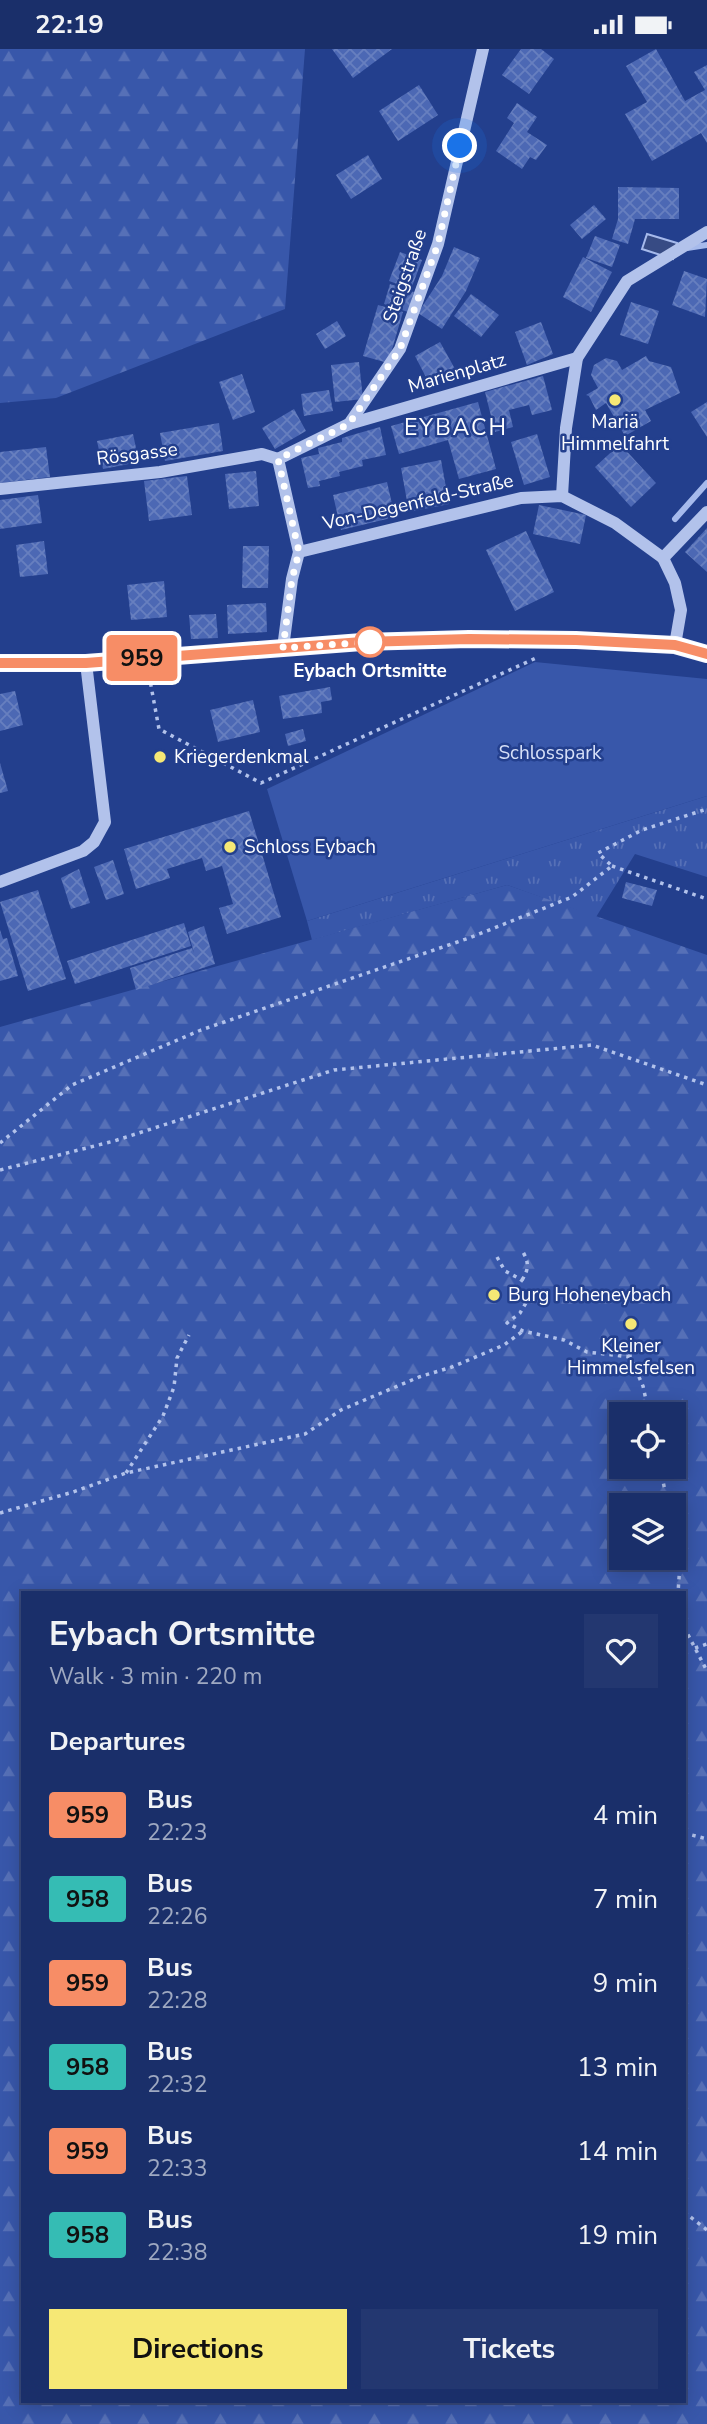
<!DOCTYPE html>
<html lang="en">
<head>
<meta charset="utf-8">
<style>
	:root { --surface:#1a2f6a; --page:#233770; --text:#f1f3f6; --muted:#9fa9c1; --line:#384a7e; --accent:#f6e875 }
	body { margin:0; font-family:"Nunito Sans",sans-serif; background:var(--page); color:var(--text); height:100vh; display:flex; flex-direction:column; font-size:26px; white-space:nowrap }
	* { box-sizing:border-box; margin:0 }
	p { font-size:23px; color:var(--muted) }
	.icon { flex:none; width:38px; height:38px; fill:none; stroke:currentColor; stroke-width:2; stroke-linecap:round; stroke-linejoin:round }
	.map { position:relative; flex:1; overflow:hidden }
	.side { position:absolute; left:21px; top:1542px; width:665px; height:812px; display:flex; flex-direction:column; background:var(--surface); border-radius:0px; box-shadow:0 4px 18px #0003,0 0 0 2px var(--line) }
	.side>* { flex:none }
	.badge { padding:0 14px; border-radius:5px; font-size:24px; line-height:46px }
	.buttons { position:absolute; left:609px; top:1353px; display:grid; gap:14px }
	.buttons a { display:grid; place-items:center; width:77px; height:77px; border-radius:0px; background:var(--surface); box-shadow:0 4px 18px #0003,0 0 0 2px var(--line); font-size:35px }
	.you { position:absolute; width:35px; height:35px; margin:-18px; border:5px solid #fff; border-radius:50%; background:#1a73e8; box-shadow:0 0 0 10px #1a73e833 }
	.map>.badge { position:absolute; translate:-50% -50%; box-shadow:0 0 0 4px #fff }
	h2 { padding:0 28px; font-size:26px; line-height:63px }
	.round { display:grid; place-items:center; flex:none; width:74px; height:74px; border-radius:0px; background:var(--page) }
	.head { display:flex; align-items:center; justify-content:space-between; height:119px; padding:0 28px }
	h1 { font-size:33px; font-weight:700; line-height:52px }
	.primary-button { display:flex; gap:14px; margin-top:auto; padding:14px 28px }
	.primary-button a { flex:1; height:80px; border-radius:0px; background:var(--accent); color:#111; font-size:28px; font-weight:700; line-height:80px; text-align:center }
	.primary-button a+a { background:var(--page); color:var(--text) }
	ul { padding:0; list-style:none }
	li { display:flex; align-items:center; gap:21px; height:84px; padding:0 28px }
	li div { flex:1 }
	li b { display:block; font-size:26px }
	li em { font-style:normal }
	li .badge { min-width:77px; font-weight:700; text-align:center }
	.status { display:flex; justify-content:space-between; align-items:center; height:49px; padding:0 35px; background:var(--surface); direction:ltr }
	.status svg { height:19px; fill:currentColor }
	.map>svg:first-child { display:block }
	.grass { fill:url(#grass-tufts) }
	.forest { fill:url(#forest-firs); fill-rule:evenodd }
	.park { fill:#3857aa }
	.water { fill:#374b84; stroke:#a6baec; stroke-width:2 }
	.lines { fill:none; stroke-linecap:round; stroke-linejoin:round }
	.stream { stroke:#a6baec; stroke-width:6 }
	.building { fill:url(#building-cross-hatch) }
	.path { stroke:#b2c2eb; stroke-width:3.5; stroke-dasharray:3.5 5; stroke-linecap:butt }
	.minor { stroke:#b2c2eb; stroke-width:12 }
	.major { stroke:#f7f8fe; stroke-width:18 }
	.line-casing { stroke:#fff; stroke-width:16 }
	.line { stroke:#f78d66; stroke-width:10 }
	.walk { stroke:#fff; stroke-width:7; stroke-dasharray:0 12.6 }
	.poi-dot { fill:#f6e875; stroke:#233f8d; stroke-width:2.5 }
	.stop-dot { fill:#fff; stroke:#f78d66; stroke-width:3.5 }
	.labels { text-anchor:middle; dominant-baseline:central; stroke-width:5; stroke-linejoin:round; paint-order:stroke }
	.street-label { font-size:19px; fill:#fff; stroke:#233f8d }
	.poi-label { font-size:19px; fill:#fff; stroke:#233f8d; text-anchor:start }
	.stop-label { font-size:19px; font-weight:bold; fill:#fff; stroke:#233f8d }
	.park-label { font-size:19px; fill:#d7e0f8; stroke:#233f8d }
	.quarter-label { font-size:23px; letter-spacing:2px; fill:#fff; stroke:#233f8d }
</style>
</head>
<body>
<div class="status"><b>22:19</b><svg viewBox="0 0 49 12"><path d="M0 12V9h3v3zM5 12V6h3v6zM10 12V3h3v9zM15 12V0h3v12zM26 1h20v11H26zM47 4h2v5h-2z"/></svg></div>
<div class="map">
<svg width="707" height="2375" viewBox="0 0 707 2375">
	<defs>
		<pattern id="grass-tufts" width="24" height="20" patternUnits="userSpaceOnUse" patternTransform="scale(1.75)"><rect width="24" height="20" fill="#3857aa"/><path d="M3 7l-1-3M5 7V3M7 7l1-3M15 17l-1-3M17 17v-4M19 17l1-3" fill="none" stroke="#5670b7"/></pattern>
		<pattern id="forest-firs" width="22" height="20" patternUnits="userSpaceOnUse" patternTransform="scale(1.75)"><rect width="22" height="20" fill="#3857aa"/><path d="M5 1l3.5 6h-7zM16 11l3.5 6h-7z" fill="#5670b7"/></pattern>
		<pattern id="building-cross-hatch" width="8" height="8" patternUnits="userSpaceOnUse" patternTransform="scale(1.75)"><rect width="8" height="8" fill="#4c68b4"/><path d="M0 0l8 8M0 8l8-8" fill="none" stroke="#677fbf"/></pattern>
	</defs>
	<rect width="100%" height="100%" fill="#233f8d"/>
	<polygon class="grass" points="707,747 707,828 635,805 596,868 507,836 312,891 307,872"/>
	<g class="forest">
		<polygon points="0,0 305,0 285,260 56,349 0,354"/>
		<path d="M 507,836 L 707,906 L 707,2375 L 0,2375 L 0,978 ZM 621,1365 L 674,1365 L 674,1418 L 621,1418 ZM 621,1456 L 674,1456 L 674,1508 L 621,1508 ZM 23,1544 L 684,1544 L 684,2352 L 23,2352 Z"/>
	</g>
	<polygon class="park" points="535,613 707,630 707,747 307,872 267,740"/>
	<polygon class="water" points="647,185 677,194 673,210 642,200"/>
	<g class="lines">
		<g class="stream">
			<polyline points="687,199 707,196"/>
			<polyline points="675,470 707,434"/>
		</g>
	</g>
	<g class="building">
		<polygon points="332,0 392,0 353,29"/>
		<polygon points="521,0 541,0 554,10 529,45 502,26"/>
		<polygon points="656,0 685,52 705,41 694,23 707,16 707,94 701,84 652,112 625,65 647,53 626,17"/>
		<polygon points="419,36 438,66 398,92 379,62"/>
		<polygon points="517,54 537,68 527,83 547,96 536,111 530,108 522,120 496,102 514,74 507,69"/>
		<polygon points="368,106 382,130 351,150 336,126"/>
		<polygon points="618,138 679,139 679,170 635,170 628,195 612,190 618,170"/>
		<polygon points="594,156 606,170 582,190 570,176"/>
		<polygon points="595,187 620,196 612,218 586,209"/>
		<polygon points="454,198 480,209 466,242 442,280 418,264 442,227"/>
		<polygon points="400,203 422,211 411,240 389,232"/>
		<polygon points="583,208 612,223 591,263 563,248"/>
		<polygon points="684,222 707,230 705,268 672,256"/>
		<polygon points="390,235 414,243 408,263 384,255"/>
		<polygon points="471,245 499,266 481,288 454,267"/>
		<polygon points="631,253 659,262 648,295 620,286"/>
		<polygon points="378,256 403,263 388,314 363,307"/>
		<polygon points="337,272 346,287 325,300 316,285"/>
		<polygon points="541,273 553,305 527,316 515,283"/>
		<polygon points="440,293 455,320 429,334 415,307"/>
		<polygon points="646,307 649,312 671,318 680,344 645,361 651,372 625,387 606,354 596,361 589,347 586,346 598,339 591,326 594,316 606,309 617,312 622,321"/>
		<polygon points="359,313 363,350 335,353 331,316"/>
		<polygon points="242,325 255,363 233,371 219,333"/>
		<polygon points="543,327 552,361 532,366 529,356 509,361 513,378 495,383 485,343"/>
		<polygon points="329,341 333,362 304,367 301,345"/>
		<polygon points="478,353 496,420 459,430 448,391 399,405 391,377"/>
		<polygon points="707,353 707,388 691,363"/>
		<polygon points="294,360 306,382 275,400 262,379"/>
		<polygon points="219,374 223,402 165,412 160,384"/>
		<polygon points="380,378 386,406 362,411 363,417 339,423 340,427 319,432 320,437 308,439 301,409 319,405 318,399 342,393 342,389"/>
		<polygon points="133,385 139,413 103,420 97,392"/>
		<polygon points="537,385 550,428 524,436 511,393"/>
		<polygon points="620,395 656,434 631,458 595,418"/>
		<polygon points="46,398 50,428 0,434 0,403"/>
		<polygon points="441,411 449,455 409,463 401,419"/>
		<polygon points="256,422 259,457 229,460 225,425"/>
		<polygon points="187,427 192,466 149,472 144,432"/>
		<polygon points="387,433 395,468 341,481 333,446"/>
		<polygon points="38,446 42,474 0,480 0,451"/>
		<polygon points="539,456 586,466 580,495 533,485"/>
		<polygon points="707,479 707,523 685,503"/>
		<polygon points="526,482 554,543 515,562 486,501"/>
		<polygon points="44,492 48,525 20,528 16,496"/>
		<polygon points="243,497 269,497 268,539 242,539"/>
		<polygon points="164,532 167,568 131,571 127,536"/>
		<polygon points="266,554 267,583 228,585 227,556"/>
		<polygon points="216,565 218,589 191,590 189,566"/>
		<polygon points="330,638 332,651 321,653 322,664 283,670 279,647"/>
		<polygon points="15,642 23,676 0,682 0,645"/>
		<polygon points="253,651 260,683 218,693 210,661"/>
		<polygon points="303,680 306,692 288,697 285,685"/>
		<polygon points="0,714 8,742 0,744"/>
		<polygon points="249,762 281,868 227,885 219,859 233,855 222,817 206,822 202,809 167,820 170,829 136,840 124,800"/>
		<polygon points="113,811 124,845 106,851 94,818"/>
		<polygon points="79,820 90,854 71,860 61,829"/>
		<polygon points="626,833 657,841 652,857 622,849"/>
		<polygon points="38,841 66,930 28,942 0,853"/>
		<polygon points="184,874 191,897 75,935 67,912"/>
		<polygon points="204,877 215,915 136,941 130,919 192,899 194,904 188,883"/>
		<polygon points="0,881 3,890 7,889 18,927 0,932"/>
	</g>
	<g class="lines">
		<g class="path">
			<polyline points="149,626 159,680 261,734 536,609"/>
			<polyline points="612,817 707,850"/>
			<polyline points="0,1094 72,1036 201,981 469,889 572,848 612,817 598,804 642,781 707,760"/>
			<polyline points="0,1121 114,1092 334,1021 592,996 707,1036"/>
			<polyline points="497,1208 505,1222 522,1231 508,1250 530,1247"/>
			<path d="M 522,1231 C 529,1220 529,1214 523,1203"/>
			<polyline points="530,1247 520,1264 507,1274 523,1282 564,1291 587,1303 630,1308 643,1337 649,1365"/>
			<polyline points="630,1308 631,1275"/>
			<polyline points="660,1418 668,1456"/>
			<polyline points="126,1424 163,1367 174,1338 177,1309 189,1286"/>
			<polyline points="0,1464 73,1443 126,1424 305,1385 341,1361 419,1328 452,1318 504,1296 523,1282"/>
			<polyline points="674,1485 680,1515 678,1544"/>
			<polyline points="684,1578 707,1622"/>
			<polyline points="695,1599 707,1595"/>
			<polyline points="684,1784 707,1790"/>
			<polyline points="684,2163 707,2181"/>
		</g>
		<g class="minor">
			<polyline points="349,375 577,309"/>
			<polyline points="278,410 349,375 400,300 438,195 483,0"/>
			<polyline points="278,410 299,503 292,530 283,599"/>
			<polyline points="0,440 160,423 262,405 278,410"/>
			<polyline points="562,447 566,379 577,309 627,232 707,183"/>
			<polyline points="299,503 521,449 562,447 615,474 663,509 675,534 681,561 675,596"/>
			<polyline points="663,509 707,463"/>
			<polyline points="0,833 83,802 94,793 105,773 86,614"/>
		</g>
		<polyline class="major" points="0,614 86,614 362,593 469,590 576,591 675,596 707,605"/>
	</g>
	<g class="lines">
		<defs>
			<polyline id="line" points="0,614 86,614 362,593 469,590 576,591 675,596 707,605"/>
		</defs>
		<use href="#line" class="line-casing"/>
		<use href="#line" class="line"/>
		<polyline class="walk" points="370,593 283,599 292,530 299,503 278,410 349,375 400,300 438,195 460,97"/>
	</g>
	<g class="poi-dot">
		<circle cx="615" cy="351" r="7"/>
		<circle cx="160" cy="708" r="7"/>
		<circle cx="230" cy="798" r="7"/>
		<circle cx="494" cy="1246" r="7"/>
		<circle cx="631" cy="1275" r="7"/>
	</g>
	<circle class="stop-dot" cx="370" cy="593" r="14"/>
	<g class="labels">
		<g class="street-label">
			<text transform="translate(405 227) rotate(-71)">Steigstraße</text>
			<text transform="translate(457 324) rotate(-16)">Marienplatz</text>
			<text transform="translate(137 405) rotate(-7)">Rösgasse</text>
			<text transform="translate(418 453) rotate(-13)">Von-Degenfeld-Straße</text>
		</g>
		<g class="poi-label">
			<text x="615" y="373" text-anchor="middle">Mariä<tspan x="615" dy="22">Himmelfahrt</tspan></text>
			<text x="174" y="708">Kriegerdenkmal</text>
			<text x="244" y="798">Schloss Eybach</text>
			<text x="508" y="1246">Burg Hoheneybach</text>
			<text x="631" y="1297" text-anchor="middle">Kleiner<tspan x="631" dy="22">Himmelsfelsen</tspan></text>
		</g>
		<g class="stop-label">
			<text x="370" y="622">Eybach Ortsmitte</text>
		</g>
		<g class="park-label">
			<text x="550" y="704">Schlosspark</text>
		</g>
		<g class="quarter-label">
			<text x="456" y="378">EYBACH</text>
		</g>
	</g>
</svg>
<div class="buttons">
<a><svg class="icon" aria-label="locate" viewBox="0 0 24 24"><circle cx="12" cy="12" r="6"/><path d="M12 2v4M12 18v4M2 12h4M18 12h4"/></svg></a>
<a><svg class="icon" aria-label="layers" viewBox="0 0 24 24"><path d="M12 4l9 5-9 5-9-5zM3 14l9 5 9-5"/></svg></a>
</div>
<div class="you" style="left:460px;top:97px"></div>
<b class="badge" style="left:142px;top:609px;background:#f78d66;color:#111">959</b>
<section class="side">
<div class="head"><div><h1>Eybach Ortsmitte</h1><p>Walk · 3 min · 220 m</p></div><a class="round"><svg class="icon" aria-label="heart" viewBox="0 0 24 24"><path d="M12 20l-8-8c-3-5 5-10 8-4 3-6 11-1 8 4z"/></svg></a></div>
<h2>Departures</h2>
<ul>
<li><span class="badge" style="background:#f78d66;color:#111">959</span><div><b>Bus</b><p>22:23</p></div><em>4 min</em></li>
<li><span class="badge" style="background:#35bcb4;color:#111">958</span><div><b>Bus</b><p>22:26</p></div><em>7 min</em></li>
<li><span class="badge" style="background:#f78d66;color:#111">959</span><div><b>Bus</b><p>22:28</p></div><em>9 min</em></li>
<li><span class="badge" style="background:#35bcb4;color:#111">958</span><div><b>Bus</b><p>22:32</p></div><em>13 min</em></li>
<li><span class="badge" style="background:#f78d66;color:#111">959</span><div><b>Bus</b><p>22:33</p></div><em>14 min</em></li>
<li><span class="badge" style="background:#35bcb4;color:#111">958</span><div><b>Bus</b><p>22:38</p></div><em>19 min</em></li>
</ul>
<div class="primary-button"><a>Directions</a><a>Tickets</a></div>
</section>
</div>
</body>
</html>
